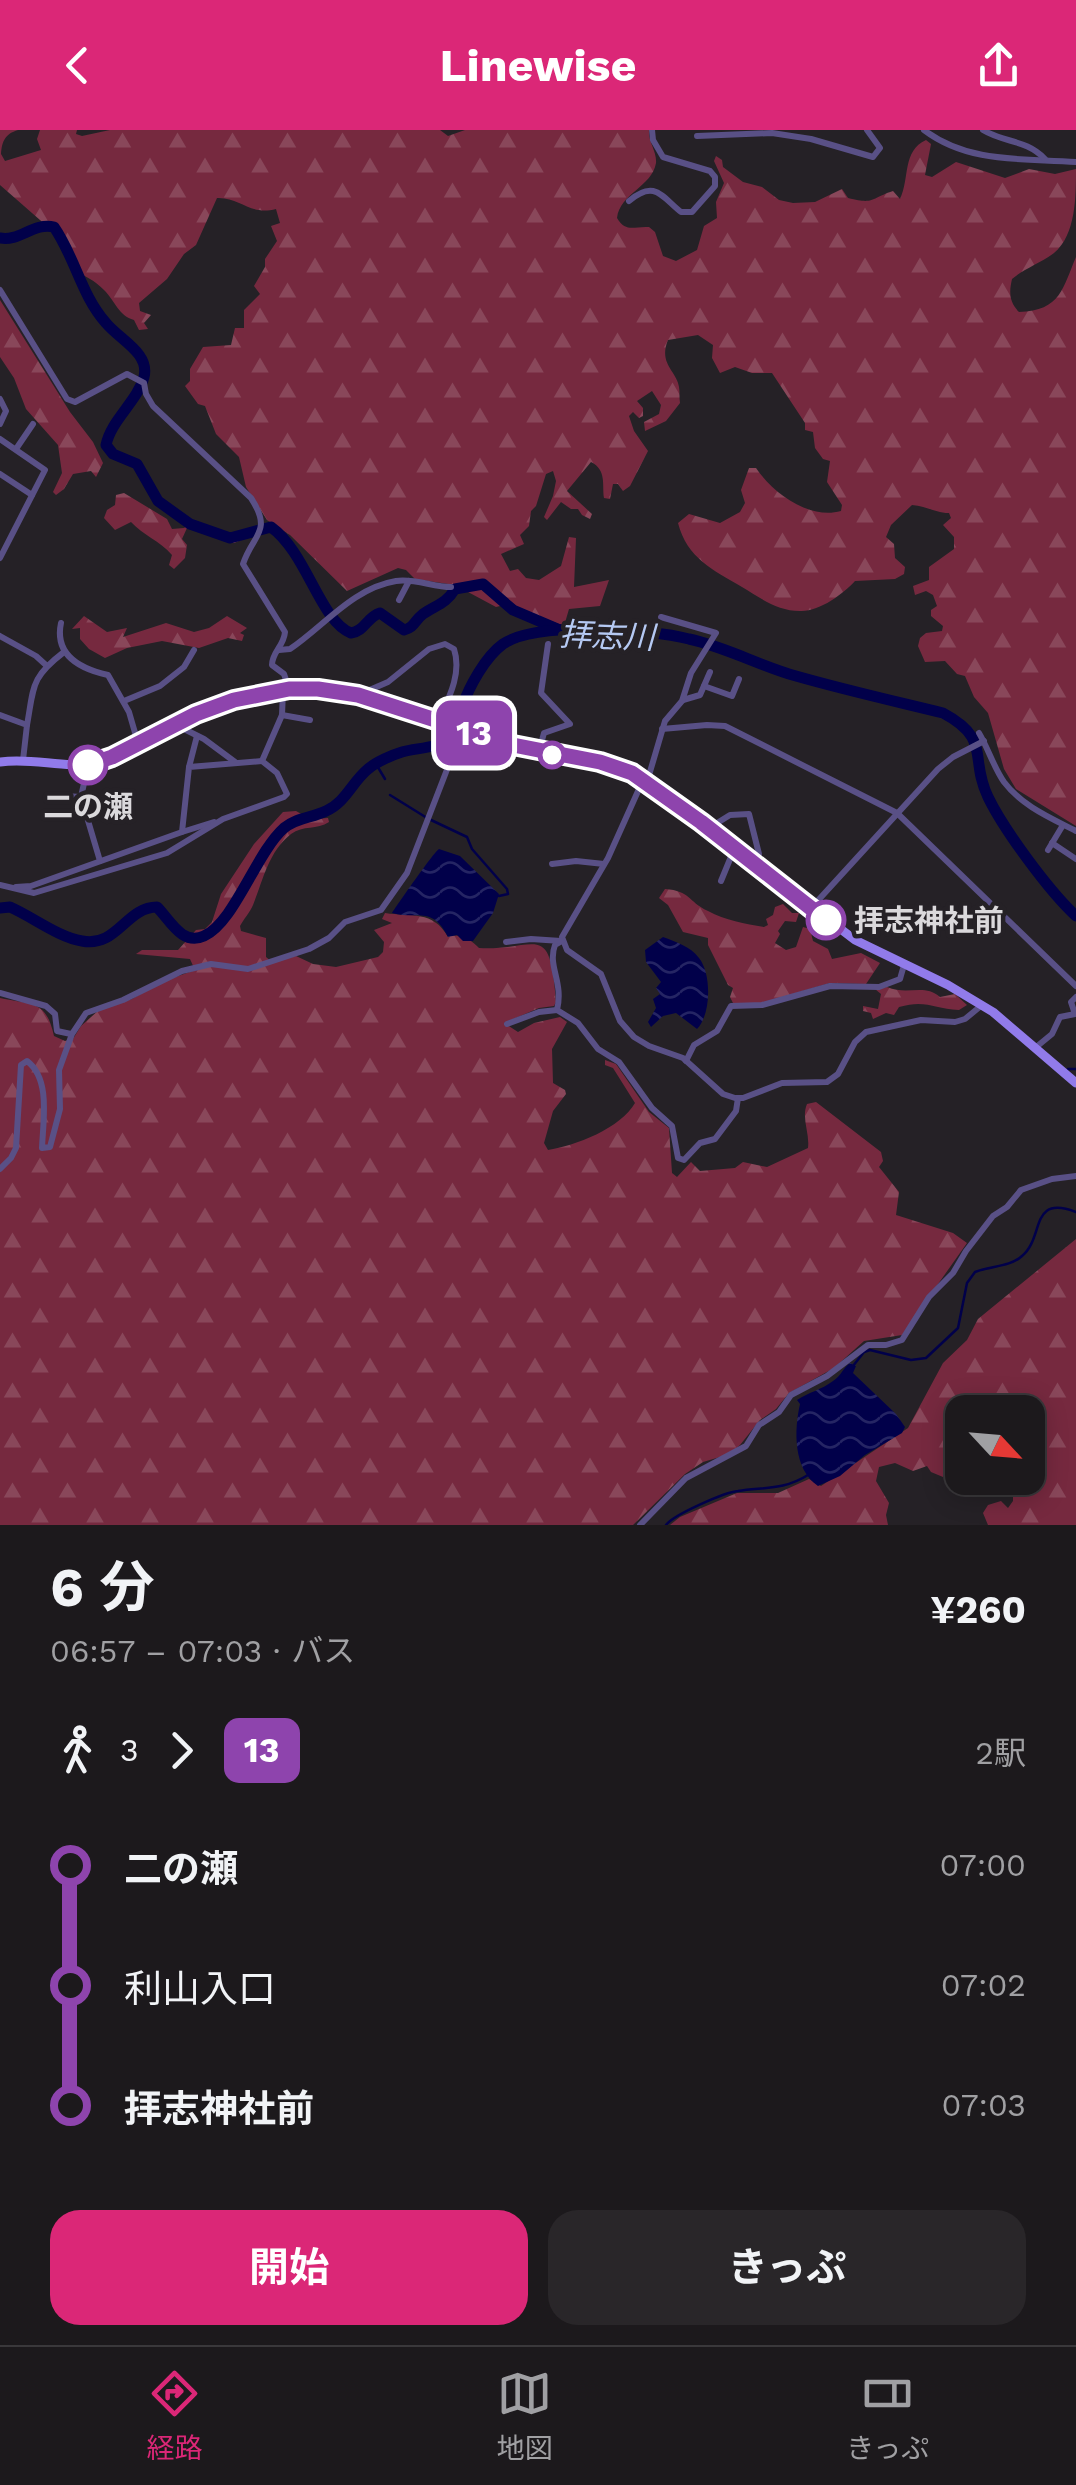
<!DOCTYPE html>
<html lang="ja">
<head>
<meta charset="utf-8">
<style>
	:root { --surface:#1c191c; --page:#292629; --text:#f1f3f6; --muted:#a0a0a3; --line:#3a383b; --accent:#db2777 }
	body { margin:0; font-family:"Work Sans","Noto Sans JP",sans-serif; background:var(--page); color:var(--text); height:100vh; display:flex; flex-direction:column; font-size:38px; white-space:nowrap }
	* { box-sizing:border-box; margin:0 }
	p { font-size:32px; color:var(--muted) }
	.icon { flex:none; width:55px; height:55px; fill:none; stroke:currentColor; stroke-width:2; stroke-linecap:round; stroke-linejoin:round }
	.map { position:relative; height:1395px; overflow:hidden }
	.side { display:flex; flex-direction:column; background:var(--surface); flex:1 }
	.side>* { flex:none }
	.badge { padding:0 20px; border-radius:15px; font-size:35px; line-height:65px }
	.needle { width:65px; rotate:116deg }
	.controls { position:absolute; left:945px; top:1265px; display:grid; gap:20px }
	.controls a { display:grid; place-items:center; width:100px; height:100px; border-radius:20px; background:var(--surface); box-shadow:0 5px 25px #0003,0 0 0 2px var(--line); font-size:50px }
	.map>.badge { position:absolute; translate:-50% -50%; box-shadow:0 0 0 5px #fff }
	.legs { display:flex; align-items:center; gap:15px; height:110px; padding:0 50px; font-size:32px }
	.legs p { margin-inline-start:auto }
	.overview { display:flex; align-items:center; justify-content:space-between; height:170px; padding:0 50px }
	h1 { font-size:55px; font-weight:700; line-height:75px }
	.cta { display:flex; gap:20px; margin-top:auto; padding:20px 50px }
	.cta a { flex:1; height:115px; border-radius:30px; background:var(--accent); color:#fff; font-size:40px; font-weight:700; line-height:115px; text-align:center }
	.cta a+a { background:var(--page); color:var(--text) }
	ul { padding:0 50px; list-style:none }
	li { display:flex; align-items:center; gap:35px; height:120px; font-size:38px }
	li i { display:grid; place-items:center; width:15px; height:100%; margin:0 12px; background:currentColor }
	li i::after { content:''; width:25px; height:25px; margin:-12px; border:8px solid; border-radius:50%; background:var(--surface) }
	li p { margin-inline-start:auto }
	li:first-child i { background:linear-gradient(#0000 50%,currentColor 0) }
	li:last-child i { background:linear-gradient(currentColor 50%,#0000 0) }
	header { display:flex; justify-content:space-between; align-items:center; height:130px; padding:0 50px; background:var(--accent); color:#fff; font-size:45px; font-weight:700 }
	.dock { display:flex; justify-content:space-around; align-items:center; height:140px; border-top:2px solid var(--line); background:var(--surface); font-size:28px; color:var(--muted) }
	.dock a { display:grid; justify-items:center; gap:5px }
	.dock .active { color:var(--accent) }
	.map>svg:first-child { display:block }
	.forest { fill:url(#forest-firs) }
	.water { fill:url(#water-waves) }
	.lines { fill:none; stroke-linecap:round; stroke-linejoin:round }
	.stream { stroke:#01004a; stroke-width:2.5 }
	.river { stroke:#01004a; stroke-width:11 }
	.minor { stroke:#595086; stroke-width:6 }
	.major { stroke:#917bea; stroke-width:9 }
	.line-1-casing { stroke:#fff; stroke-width:22 }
	.line-1 { stroke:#8e44ad; stroke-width:15 }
	.stop-1-dot { fill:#fff; stroke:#8e44ad; stroke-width:5 }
	.labels { text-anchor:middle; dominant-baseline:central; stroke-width:9; stroke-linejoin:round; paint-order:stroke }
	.stop-label { font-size:30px; font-weight:bold; fill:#dbd9dc; stroke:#252126 }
	.water-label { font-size:32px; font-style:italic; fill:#b5c9f3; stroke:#252126 }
</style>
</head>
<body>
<header><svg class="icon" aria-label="back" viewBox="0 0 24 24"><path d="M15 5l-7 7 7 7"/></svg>Linewise<svg class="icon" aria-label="share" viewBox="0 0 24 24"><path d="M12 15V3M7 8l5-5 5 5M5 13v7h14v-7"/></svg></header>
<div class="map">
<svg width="1076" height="1395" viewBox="0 0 1076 1395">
	<defs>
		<pattern id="forest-firs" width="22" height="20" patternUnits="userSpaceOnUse" patternTransform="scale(2.5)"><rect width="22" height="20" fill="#76293f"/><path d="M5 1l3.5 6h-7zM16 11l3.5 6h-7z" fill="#89475a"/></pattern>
		<pattern id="water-waves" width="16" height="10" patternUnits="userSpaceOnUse" patternTransform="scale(2.5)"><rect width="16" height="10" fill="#01004a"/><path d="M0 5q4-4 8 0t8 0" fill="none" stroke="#252564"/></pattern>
	</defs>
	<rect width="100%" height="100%" fill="#252126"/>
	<g class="forest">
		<path d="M 0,0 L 18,0 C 5,4 2,11 1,24 L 5,31 L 41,20 L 37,9 L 40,0 L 77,0 L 76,4 L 82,6 L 110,0 L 440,0 L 448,6 L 465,0 L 649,0 C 648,12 657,21 656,33 C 652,57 620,63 617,88 C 626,103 634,96 649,97 L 655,102 L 663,126 L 676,131 L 697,120 L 704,96 L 717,88 L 716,72 L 724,53 L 714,31 L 716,26 L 722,30 L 723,37 L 743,52 L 762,57 L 779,70 L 793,73 L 815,72 L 842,59 L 848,68 C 875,75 871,68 893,61 L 900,69 C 910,48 902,21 926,10 L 931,14 L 925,45 L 932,47 L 956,32 L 1005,48 L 1029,39 L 1055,44 L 1076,39 C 1076,66 1076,105 1054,123 C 1041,133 1025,138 1012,149 C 1009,162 1009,172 1019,182 C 1061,181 1063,157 1076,127 L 1076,696 L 1016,659 L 1004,639 L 988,583 L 974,567 L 965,546 L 957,544 L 945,531 L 925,532 L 918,516 L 920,508 L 926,503 L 942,501 L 943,496 L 931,486 L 931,480 L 937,476 L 933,465 L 926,461 L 915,465 L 913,456 L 929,450 L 929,437 L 954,419 L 954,407 L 943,395 L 951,388 L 949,383 C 935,383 927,376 912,375 L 891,395 L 886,407 L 894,414 L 895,428 L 905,437 L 904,444 L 895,449 L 855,451 C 843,464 819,482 800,481 C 778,481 760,468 742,457 C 713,440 687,428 678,393 L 689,384 L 720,393 L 740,382 L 745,373 L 741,360 L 749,338 L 756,338 C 773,363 809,390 841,381 L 842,375 L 827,352 L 830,331 L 823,329 L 815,318 L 813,302 L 805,300 L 805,293 L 772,243 L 752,243 L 735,237 L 720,243 L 712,228 L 713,215 L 698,205 L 668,210 C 658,234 677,241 679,257 C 680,262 679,268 680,273 L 666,291 L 645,301 L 644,292 L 659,284 L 661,275 L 652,261 L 637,271 L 643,278 L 643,286 L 639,288 L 633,282 L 629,286 L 634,301 L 648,321 L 630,356 L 623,361 L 618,354 L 613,354 L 610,369 L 604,368 C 602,355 607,340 591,332 L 567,361 L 592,384 L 590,389 L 582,385 L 578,379 L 571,379 L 561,372 L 547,390 L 544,387 L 553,366 L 556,351 L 553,341 L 546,344 L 536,376 L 531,381 L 529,396 L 520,405 L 524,414 L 501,424 L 510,441 L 518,439 L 526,448 L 539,450 L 561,436 L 569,407 L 576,408 L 574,457 L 609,450 L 600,476 L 569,479 L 564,496 L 508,474 L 496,477 L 455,455 L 415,449 L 406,440 L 398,438 L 347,461 L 290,405 L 267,390 L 246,357 L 239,327 L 216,304 L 205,276 L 198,274 L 185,256 L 190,251 L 190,239 L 203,217 L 231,215 L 235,198 L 244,198 L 244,180 L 260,164 L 254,156 L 265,137 L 265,129 L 277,111 L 271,96 L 280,93 L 276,79 C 249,86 241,67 217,68 L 196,115 L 184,124 L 167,149 L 139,173 L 140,181 L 151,185 L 144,193 L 148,199 L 139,200 L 134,190 C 119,186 115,171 104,160 C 95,151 85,145 73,141 L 56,104 L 0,55 Z"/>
		<polygon points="0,170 70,282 93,312 103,333 96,347 91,341 73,344 64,359 56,365 53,362 62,343 58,315 26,279 14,248 0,227"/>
		<path d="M 124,363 L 167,389 L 172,399 L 184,398 L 194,391 C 220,400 224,408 254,400 L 255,404 L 234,413 L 187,398 L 182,409 L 187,415 L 185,428 L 174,439 L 169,435 L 172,425 C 160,411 143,405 131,392 L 115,400 L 104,388 L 107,380 L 115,375 L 116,365 Z"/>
		<polygon points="84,486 107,502 127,498 123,507 166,493 194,502 209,498 227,486 247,498 240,503 244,505 242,511 228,508 199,518 162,511 127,518 105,528 89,519 80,509 80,498 72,499"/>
		<path d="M 296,681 L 310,689 L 328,688 L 329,692 C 317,700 303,695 291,704 C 268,722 263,751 253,775 C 250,782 243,790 240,796 L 241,801 L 266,808 L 266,827 L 272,832 L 296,826 L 313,834 L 336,837 L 378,827 L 383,822 L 384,812 L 374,800 L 392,793 L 382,789 L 385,783 C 411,787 433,780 448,807 C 458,802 472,810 479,818 C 538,821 550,789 556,872 L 554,876 L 539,878 L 504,893 L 518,902 L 534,893 L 560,887 L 567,892 L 552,919 L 553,953 L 565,960 L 566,964 L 553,981 L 544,1013 L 548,1020 C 575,1016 621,998 635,973 L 613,938 L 605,935 L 605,930 L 616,934 L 649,982 L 669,998 L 672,1043 L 677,1047 L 691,1032 L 700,1041 L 735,1038 L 743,1032 L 767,1037 L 808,1018 C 810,1003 801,988 807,974 L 816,972 L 881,1022 L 883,1031 L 879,1037 L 899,1062 L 896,1085 L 953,1103 L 967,1113 L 902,1205 L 864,1211 L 834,1238 L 789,1263 L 776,1279 L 760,1290 L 740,1315 L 730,1324 L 703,1332 L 685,1344 L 633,1395 L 0,1395 L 0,868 C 33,875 46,870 54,906 L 65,911 L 73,909 L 81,896 L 100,879 L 132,869 L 159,853 L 195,840 L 190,829 L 136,824 L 142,820 L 178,820 L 196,800 L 205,799 L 212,792 L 221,764 L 254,714 L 283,682 Z"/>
		<path d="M 665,759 C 691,761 687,771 708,781 C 725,790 745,794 764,797 L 768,795 L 766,789 L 773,785 L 775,777 L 783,774 L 792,783 L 799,783 L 796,792 L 785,791 L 778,801 L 780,804 L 775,813 L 786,820 L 796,817 L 803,797 L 810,799 L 813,811 L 828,819 L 832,829 L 861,823 L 880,833 L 866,854 L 830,853 L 762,873 L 733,873 L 730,867 L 733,858 L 728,855 L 708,815 L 708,808 L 683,802 L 668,775 L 659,768 Z"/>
		<path d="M 887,857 C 908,866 924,853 940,867 L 955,864 L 967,875 L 959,880 C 934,879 926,869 899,877 L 894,885 L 886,883 L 873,889 L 871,883 L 863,881 L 863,876 L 878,879 L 881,864 L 875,859 Z"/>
		<polygon points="1076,1109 1076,1395 988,1395 983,1383 988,1375 1001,1371 1008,1378 1013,1371 1013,1359 1006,1348 1028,1348 1028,1282 962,1282 962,1320 960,1326 948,1331 943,1347 931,1342 927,1336 913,1341 895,1333 879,1337 876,1351 889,1373 886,1385 888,1395 670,1395 680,1387 737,1363 778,1363 809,1349 821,1356 908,1298 943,1233 967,1210 978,1189"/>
	</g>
	<g class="water">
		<path d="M 439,719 L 460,726 L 499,764 L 493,783 L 473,811 L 463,811 L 457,805 L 448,807 C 432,775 417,790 392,783 C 398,774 433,723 439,719 Z"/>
		<path d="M 663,807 C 676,812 690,816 699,828 C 712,844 711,885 697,899 L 676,883 L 663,886 L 651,897 L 648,892 L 656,878 L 653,869 L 660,864 L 656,858 L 661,852 L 646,832 L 645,820 Z"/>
		<path d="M 850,1233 L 856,1236 L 853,1243 L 896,1284 L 905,1297 L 902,1303 L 865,1325 L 840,1346 L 818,1356 C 793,1339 794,1300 800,1274 L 797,1270 C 809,1262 821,1260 833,1251 C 842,1245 842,1239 850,1233 Z"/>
	</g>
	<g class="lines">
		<g class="stream">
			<polyline points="376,634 385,649"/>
			<polyline points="390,665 427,688"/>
			<polyline points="431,690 467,707 472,719 507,759 508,764 499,766"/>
			<polyline points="1068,939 1076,939"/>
			<path d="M 853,1236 L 864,1222 L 870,1220 L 911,1230 L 926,1228 L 958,1198 L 967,1153 L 975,1142 C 990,1136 1010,1137 1022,1126 C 1045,1107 1029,1064 1076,1082"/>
			<path d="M 666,1395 C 673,1385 725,1362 738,1361 C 765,1357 784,1360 808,1345"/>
		</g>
		<g class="river">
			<path d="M 0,108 C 19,112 34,92 54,97 C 75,127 81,165 106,193 C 120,210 150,223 144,247 C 137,272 111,290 106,315 L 113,324 L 137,334 L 158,371 L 190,394 L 230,408 L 271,397 C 307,423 320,491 351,503 C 365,501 367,487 380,483 L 404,500 C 415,497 414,491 423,484 C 436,475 446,474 455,459 L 483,454 L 513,480 L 560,500"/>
			<path d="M 0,778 L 10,777 C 33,787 58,807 82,811 C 117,818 126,777 157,777 C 170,790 182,816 204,806 C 234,793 256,723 284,698 C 297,687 312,688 326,681 C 346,672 352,652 368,639 C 376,632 392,625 402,622 C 418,617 438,620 451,605 C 456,598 458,586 462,577 C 469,557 485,527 503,514 C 537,491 650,499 689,509 C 726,517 760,536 796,546 C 845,560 894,571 943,583 C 992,609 969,628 988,667 C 1004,700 1049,761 1076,786"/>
		</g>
		<g class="minor">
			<path d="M 924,0 C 969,34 1023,28 1076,32"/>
			<path d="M 983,0 C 1004,13 1026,9 1045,29"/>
			<polyline points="697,6 772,3 811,9 873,27 880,18 867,0"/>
			<path d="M 629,71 C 655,49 662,67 681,82 L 692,82 L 715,56 L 715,47 L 710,41 L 663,27 L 653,10 L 652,0"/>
			<path d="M 0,160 L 67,269 L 75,272 L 127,244 L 144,253 L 146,264 L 153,276 L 251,368 C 273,402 253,404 243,434 L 285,502 C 284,516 272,522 272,535 L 284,544 L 289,559"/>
			<polyline points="0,269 6,281 0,294"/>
			<polyline points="0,309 45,340 0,428"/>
			<polyline points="16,319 33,294"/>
			<polyline points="0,344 32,365"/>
			<polyline points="399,470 409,451"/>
			<path d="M 61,493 C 54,526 81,539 108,545 L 129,582 L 138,613"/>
			<polyline points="0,506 36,526 47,536"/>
			<path d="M 279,520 L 290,519 C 324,496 353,458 396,451 C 414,448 433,457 451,457"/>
			<polyline points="704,556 732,566 739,549"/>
			<path d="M 358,565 L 388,552 L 429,519 L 445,514 L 454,519 C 462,543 449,568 439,590"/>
			<polyline points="683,570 700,565 710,542"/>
			<polyline points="124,571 160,556 184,537 194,520"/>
			<polyline points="0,585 27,595 23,630"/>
			<polyline points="282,585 310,590"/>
			<polyline points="174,594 204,609 235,632"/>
			<path d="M 27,595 C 34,557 30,548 64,522"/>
			<polyline points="662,599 707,595 725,596 897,683 1076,856"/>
			<path d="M 979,603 C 988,618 994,638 1004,652 C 1022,676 1051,688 1076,701"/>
			<polyline points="539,621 544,603 570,594 541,563 548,514"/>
			<polyline points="88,635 81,667 100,731"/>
			<polyline points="189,637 197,606"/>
			<polyline points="643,650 608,728 562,807 567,820 601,844 620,891 634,907 649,916 683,928 723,964 735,968 743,968 782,953 827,952 838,944 855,912 866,902 921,890 955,892 965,889 982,875"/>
			<polyline points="647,652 665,591 682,571 691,543 716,503 661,487"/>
			<polyline points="48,665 81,667"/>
			<polyline points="709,698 730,685 749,684 759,724 755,733"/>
			<polyline points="182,702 214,692"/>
			<polyline points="1052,713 1076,729"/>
			<polyline points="1048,720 1063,695"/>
			<polyline points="552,734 576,731 604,734"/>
			<polyline points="721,751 735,717"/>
			<polyline points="0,755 34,763 167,723 223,689 284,667 287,664 277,643 262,631 282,585 283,561"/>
			<polyline points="16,757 31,756 182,702 189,637 262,631"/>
			<polyline points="812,777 938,639 953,627 984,611"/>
			<path d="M 562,811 L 555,815 C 547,836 564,852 557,880 L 578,893 L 598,919 L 619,932 L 652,978 L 672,996 L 678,1028 L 684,1030 L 700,1013 L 715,1009 L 736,981 L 738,968"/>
			<polyline points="506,812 531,809 561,811"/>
			<polyline points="0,863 46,876 55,884 57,901 71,904"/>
			<polyline points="507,894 539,882 557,880"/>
			<polyline points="1035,918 1052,904 1060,887 1075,884 1071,872 1076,867"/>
			<polyline points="686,931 694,915 717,901 731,876 762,875 830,856 879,857 900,849 904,835"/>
			<path d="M 0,1039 L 11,1028 L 16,1018 L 21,935 L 27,931 C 51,949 43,991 42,1018 L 50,1017 L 60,979 L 59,940 L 72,904 L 86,883 L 123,870 L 182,841 L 211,834 L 248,839 L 309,819 L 329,808 L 345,792 L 381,780 L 407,743 L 448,637 L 512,616"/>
			<polyline points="640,1395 686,1348 746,1316 759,1295 779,1282 791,1265 827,1246 868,1215 886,1215 902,1210 929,1167 953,1143 966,1121 993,1086 1007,1077 1021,1060 1052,1049 1076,1046"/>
		</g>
		<path class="major" d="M 0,632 C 33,627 64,639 96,633 C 123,625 146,608 170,595 C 202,579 236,568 271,562 C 354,547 436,593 514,615 C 572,632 612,627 664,664 L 855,810 L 948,855 L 993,882 L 1076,953"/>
	</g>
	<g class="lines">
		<defs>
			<polyline id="line-1" points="88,635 112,627 196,584 234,570 289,559 318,559 358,565 513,615 600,632 632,643 701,692 826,790"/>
		</defs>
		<use href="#line-1" class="line-1-casing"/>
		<use href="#line-1" class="line-1"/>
	</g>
	<g class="stop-1-dot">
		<circle cx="552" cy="625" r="12"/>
		<circle cx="88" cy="635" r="18"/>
		<circle cx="826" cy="790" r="18"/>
	</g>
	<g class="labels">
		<g class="stop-label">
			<text x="88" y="676">二の瀬</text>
			<text x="854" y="790" text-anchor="start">拝志神社前</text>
		</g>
		<g class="water-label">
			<text transform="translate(607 506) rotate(2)">拝志川</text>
		</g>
	</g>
</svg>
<div class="controls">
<a><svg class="needle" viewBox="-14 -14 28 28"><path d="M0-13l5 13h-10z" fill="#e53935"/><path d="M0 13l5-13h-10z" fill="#a0a0a3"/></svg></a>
</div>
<b class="badge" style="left:474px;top:603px;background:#8e44ad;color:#fff">13</b>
</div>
<section class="side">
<div class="overview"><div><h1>6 分</h1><p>06:57 – 07:03 · バス</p></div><b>¥260</b></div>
<div class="legs"><svg class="icon" aria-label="walk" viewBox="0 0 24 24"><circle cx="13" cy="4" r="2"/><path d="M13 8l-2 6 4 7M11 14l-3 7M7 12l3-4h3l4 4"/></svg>3<svg class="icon" aria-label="forward" viewBox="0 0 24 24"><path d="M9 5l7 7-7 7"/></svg><b class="badge" style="background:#8e44ad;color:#fff">13</b><p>2駅</p></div>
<ul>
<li><i style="color:#8e44ad"></i><b>二の瀬</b><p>07:00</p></li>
<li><i style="color:#8e44ad"></i><span>利山入口</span><p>07:02</p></li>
<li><i style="color:#8e44ad"></i><b>拝志神社前</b><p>07:03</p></li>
</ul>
<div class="cta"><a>開始</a><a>きっぷ</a></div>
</section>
<nav class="dock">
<a class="active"><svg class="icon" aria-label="directions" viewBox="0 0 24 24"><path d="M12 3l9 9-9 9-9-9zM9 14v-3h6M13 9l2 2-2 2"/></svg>経路</a>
<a><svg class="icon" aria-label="map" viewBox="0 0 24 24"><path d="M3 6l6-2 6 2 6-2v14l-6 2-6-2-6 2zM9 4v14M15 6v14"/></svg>地図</a>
<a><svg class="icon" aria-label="tickets" viewBox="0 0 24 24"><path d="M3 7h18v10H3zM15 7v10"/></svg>きっぷ</a>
</nav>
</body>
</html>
